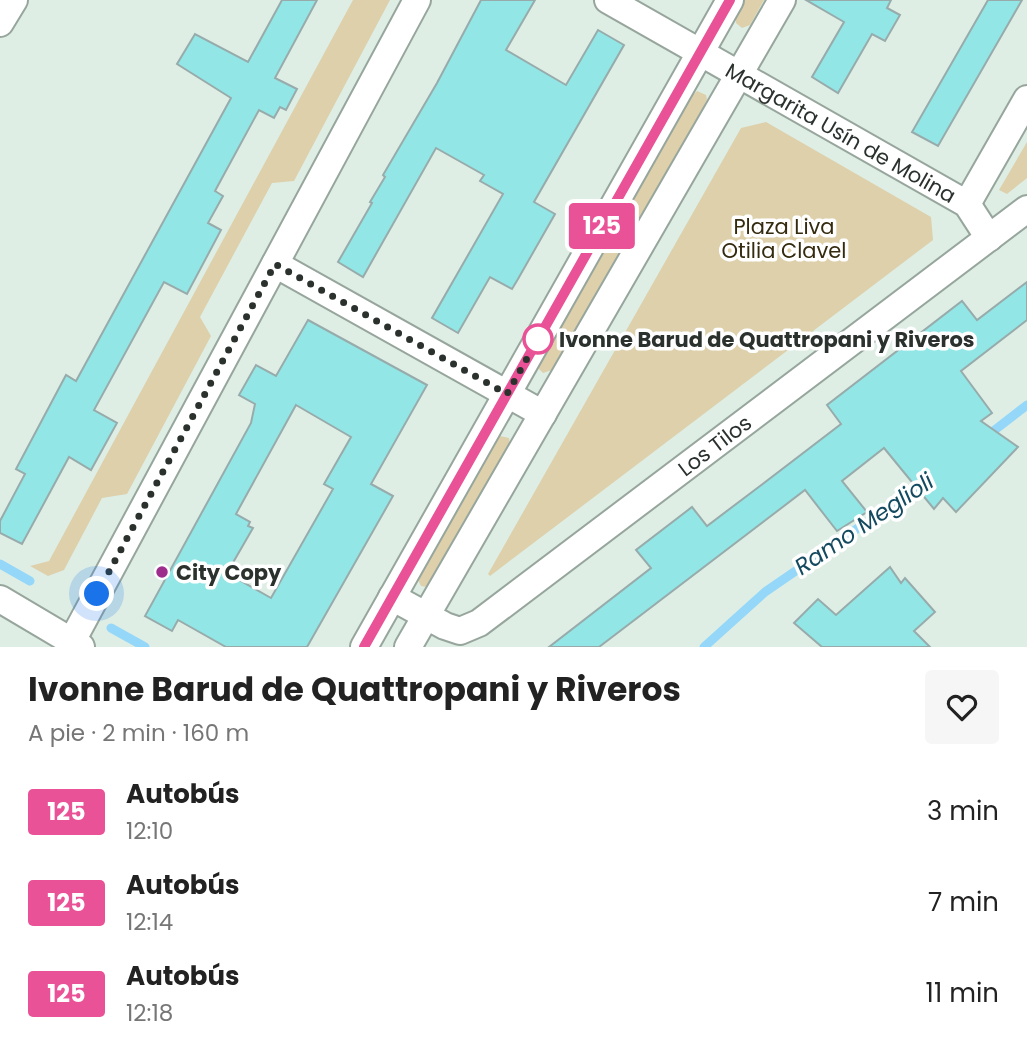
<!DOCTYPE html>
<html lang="es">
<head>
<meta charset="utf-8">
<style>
	:root { --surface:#fff; --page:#f6f6f6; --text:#222; --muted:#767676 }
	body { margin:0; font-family:Poppins,sans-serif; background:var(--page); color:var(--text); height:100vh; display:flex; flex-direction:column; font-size:26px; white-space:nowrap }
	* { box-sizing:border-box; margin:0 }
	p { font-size:23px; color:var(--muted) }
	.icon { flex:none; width:38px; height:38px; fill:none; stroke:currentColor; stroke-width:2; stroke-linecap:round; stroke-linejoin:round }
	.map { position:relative; height:647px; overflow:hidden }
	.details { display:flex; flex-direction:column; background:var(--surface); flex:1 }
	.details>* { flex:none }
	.badge { padding:0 14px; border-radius:5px; font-size:24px; line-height:46px }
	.you { position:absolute; width:35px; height:35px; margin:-18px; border:5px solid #fff; border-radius:50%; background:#1a73e8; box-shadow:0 0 0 10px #1a73e833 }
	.map>.badge { position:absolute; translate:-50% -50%; box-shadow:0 0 0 4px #fff }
	.round { display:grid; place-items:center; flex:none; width:74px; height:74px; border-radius:7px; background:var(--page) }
	.headline { display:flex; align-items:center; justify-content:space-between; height:119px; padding:0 28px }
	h1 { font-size:33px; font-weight:700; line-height:52px }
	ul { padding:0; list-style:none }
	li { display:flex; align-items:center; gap:21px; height:91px; padding:0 28px }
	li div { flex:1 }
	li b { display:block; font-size:26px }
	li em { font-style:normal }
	li .badge { min-width:77px; font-weight:700; text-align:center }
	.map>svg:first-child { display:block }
	.green { fill:#ddd0ab }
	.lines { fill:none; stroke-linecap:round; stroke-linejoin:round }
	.stream { stroke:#95d7f8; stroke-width:9 }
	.building { fill:#92e6e6; stroke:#98abab; stroke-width:2; fill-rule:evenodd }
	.minor-casing { stroke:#97a69d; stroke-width:30 }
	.minor { stroke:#fff; stroke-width:26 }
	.line-casing { stroke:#fff; stroke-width:16 }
	.line { stroke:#e95297; stroke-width:10 }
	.walk { stroke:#2b322e; stroke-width:7; stroke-dasharray:0 12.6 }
	.stop-dot { fill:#fff; stroke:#e95297; stroke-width:3.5 }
	.poi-dot { fill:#9e2e8b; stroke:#fff; stroke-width:2.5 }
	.labels { text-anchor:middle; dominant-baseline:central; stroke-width:7; stroke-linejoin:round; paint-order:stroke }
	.street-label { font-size:21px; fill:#2b322e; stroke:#fff }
	.park-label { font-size:21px; fill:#342b0f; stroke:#fff }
	.stop-label { font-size:21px; font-weight:bold; fill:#2b322e; stroke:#fff; text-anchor:start }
	.poi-label { font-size:21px; font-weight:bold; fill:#2b322e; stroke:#fff; text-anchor:start }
	.water-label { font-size:23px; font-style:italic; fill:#144a60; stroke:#fff }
</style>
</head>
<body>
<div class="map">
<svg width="1027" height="647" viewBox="0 0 1027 647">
	<rect width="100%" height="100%" fill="#deeee5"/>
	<g class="green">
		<polygon points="353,0 390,0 294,181 272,183 200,317 211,336 127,494 102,498 64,570 48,576 30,566 49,561"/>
		<polygon points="745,0 764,0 750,25 742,28 736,23 736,17"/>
		<polygon points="697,91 706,95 707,99 703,108 552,370 543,373 538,368 539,363 688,100"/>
		<polygon points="766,122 931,217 933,240 490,576 488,574 741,128"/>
		<polygon points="1027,142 1027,178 1007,194 999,190"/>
		<polygon points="500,436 509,438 510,446 430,584 427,587 421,586 417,578 497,437"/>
	</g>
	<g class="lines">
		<g class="stream">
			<polyline points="987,436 1027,405"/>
			<polyline points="0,564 30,581"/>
			<polyline points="111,628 145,647"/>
			<polyline points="704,647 765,592 925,482"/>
		</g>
	</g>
	<g class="building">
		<polygon points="282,0 317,0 275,78 297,89 286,110 280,107 274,118 259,110 215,191 223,196 208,223 221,230 187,294 164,282 94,410 117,423 91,470 69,457 22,544 0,533 0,521 25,474 16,469 66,375 76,381 231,98 177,64 195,34 248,62"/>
		<polygon points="481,0 535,0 506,50 566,85 598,30 624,45 534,202 555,214 518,279 512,289 490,277 458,333 432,318 503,194 480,181 484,175 436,148 363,277 338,262 372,203 370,202 385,177 383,175 437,83"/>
		<polygon points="806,0 891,0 887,8 900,15 885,41 872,34 838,93 812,77 844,22"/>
		<polygon points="988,0 1022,0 938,146 912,132"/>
		<polygon points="1027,282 1027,320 961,371 992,413 981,421 1018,447 956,512 943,498 934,509 884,448 842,481 867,512 837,531 805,490 599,647 549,647 651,568 636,550 692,507 707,526 760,486 841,424 827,405 962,301 977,320"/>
		<path d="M 308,320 L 427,385 L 371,484 L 393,496 L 307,647 L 226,647 L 178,620 L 172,631 L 145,616 L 251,423 L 255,404 L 239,395 L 256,365 L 276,376 ZM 296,405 L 351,437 L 324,484 L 333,489 L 271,598 L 227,573 L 253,528 L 248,526 L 250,522 L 236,514 Z"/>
		<polygon points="890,567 901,583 905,578 935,612 914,631 930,647 822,647 794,623 818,599 836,615"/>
	</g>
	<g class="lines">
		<defs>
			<g id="minor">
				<path id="s1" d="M 608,0 L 967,204 L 989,238"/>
				<polyline points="0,23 14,0"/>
				<polyline points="967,204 1027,99"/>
				<polyline points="275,264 543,414"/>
				<path id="s2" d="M 392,597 L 445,626 L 460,631 L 479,623 L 1027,209"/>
				<polyline points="0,599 81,647"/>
				<polyline points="72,641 417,0"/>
				<polyline points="364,647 730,0"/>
				<polyline points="408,647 782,0"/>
			</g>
		</defs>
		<use href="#minor" class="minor-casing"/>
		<use href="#minor" class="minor"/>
	</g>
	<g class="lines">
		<defs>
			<polyline id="line" points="364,647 730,0"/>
		</defs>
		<use href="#line" class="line-casing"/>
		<use href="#line" class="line"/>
		<polyline class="walk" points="97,594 275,264 507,394 538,339"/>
	</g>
	<circle class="stop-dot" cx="538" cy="339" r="14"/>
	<circle class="poi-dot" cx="162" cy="572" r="7"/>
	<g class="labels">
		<g class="street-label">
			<text stroke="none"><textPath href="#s1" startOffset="268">Margarita Usín de Molina</textPath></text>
			<text stroke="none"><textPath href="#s2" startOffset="392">Los Tilos</textPath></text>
		</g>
		<g class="park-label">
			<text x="784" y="226">Plaza Liva<tspan x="784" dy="24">Otilia Clavel</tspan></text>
		</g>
		<g class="stop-label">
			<text x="559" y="339">Ivonne Barud de Quattropani y Riveros</text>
		</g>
		<g class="poi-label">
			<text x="176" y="572">City Copy</text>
		</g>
		<g class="water-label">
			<text transform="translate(864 524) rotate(-34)">Ramo Meglioli</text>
		</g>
	</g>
</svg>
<div class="you" style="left:97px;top:594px"></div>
<b class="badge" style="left:602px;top:226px;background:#e95297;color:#fff">125</b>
</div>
<section class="details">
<div class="headline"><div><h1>Ivonne Barud de Quattropani y Riveros</h1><p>A pie · 2 min · 160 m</p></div><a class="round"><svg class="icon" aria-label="heart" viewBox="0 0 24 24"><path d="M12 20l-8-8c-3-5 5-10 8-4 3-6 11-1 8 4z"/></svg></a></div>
<ul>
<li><span class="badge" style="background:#e95297;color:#fff">125</span><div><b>Autobús</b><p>12:10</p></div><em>3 min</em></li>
<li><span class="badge" style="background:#e95297;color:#fff">125</span><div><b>Autobús</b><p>12:14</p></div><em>7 min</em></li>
<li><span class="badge" style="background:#e95297;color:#fff">125</span><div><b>Autobús</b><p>12:18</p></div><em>11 min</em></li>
</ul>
</section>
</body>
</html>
